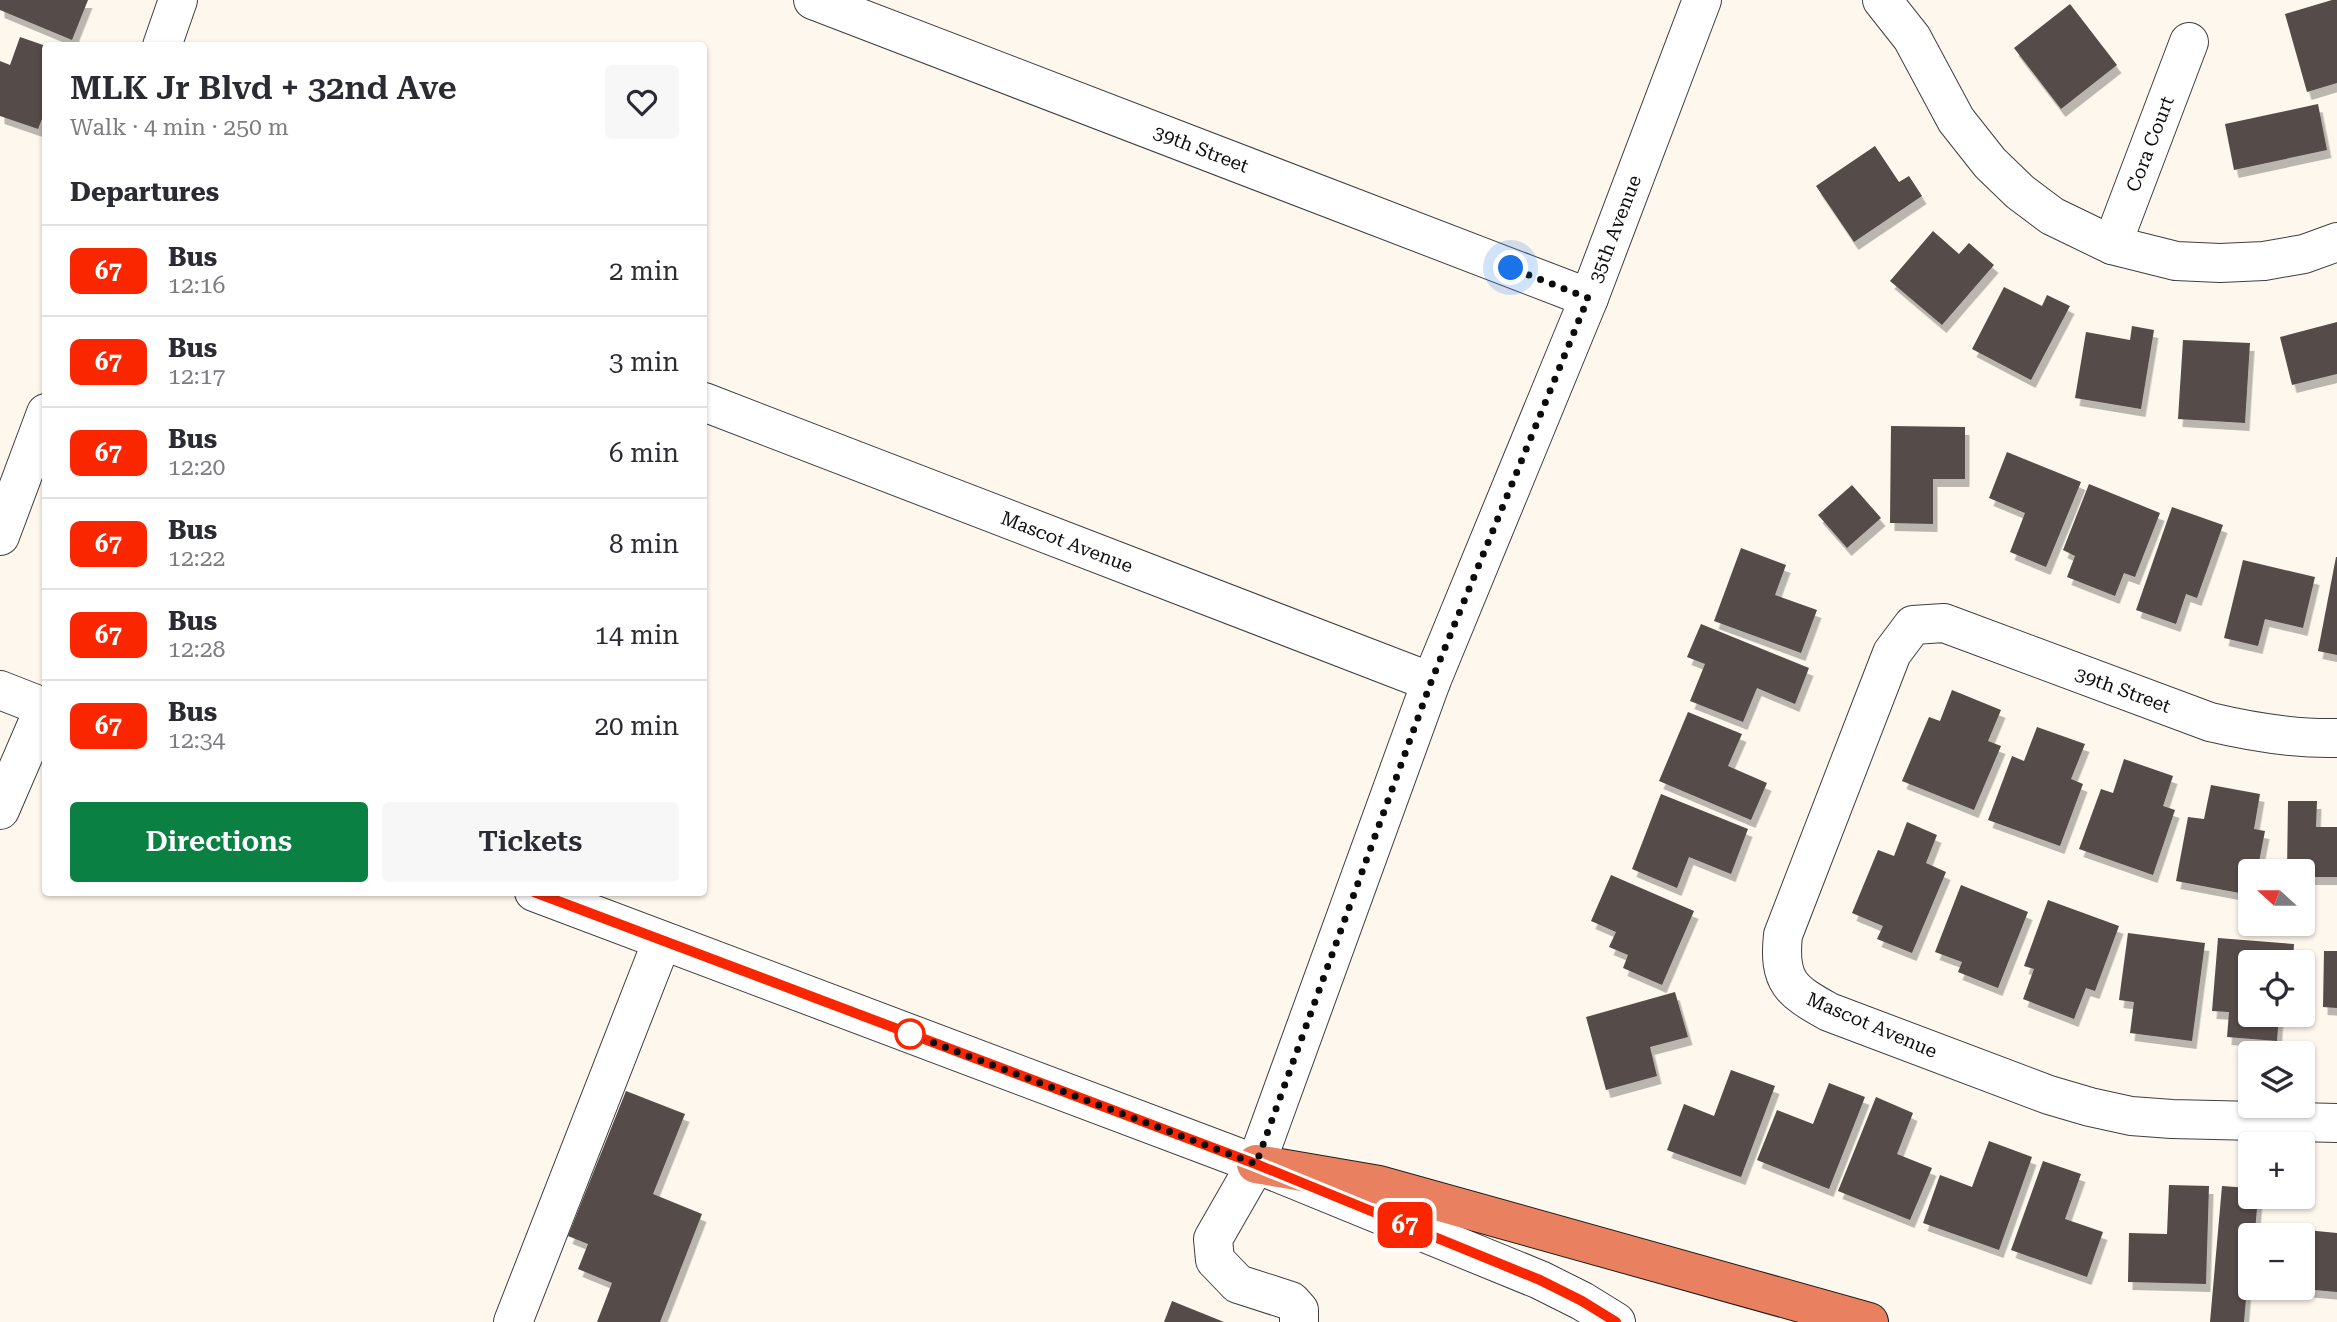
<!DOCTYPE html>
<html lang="en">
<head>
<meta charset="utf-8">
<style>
	:root { --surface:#fff; --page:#f7f7f7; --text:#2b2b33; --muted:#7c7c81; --line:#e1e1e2; --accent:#0b8043 }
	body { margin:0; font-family:"Roboto Serif",serif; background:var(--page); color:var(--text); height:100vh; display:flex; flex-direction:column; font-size:26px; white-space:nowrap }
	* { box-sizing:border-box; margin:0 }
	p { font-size:23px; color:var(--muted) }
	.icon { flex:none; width:38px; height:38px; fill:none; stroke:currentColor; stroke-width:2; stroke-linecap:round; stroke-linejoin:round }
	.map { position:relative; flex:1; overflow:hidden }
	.drawer { position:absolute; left:42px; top:42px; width:665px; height:854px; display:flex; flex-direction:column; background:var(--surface); border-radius:7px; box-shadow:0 2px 5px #0004 }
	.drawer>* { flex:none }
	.badge { padding:0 14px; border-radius:10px; font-size:24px; line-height:46px }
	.needle { width:46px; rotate:291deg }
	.fabs { position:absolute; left:2238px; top:859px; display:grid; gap:14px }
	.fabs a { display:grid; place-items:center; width:77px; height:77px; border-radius:7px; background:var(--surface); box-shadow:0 2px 5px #0004; font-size:35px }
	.you { position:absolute; width:35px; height:35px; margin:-18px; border:5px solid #fff; border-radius:50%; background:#1a73e8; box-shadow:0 0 0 10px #1a73e833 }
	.map>.badge { position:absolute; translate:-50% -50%; box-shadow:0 0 0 4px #fff }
	h2 { padding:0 28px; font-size:26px; line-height:63px }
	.round { display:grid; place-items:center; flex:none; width:74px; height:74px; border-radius:7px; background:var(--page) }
	.headline { display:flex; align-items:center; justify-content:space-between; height:119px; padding:0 28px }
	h1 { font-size:33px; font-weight:600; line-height:52px }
	.action { display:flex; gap:14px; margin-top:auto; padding:14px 28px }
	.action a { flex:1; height:80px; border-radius:7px; background:var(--accent); color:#fff; font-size:28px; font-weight:600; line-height:80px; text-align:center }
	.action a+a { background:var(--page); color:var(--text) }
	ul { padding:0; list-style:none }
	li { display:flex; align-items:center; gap:21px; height:91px; padding:0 28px; border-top:2px solid var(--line) }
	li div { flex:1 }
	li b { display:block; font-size:26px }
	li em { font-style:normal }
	li .badge { min-width:77px; font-weight:700; text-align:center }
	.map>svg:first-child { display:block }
	.building { fill:#544b49; filter:url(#shadow) }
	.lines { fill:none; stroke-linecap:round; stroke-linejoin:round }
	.minor-casing { stroke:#3f3f3f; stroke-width:40 }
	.highway-casing { stroke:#1d1d1d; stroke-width:40 }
	.minor { stroke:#fff; stroke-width:38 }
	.highway { stroke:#e9805f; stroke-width:38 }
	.line-casing { stroke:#fff; stroke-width:16 }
	.line { stroke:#fa2600; stroke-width:10 }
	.walk { stroke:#0c0c0c; stroke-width:7; stroke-dasharray:0 12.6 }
	.stop-dot { fill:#fff; stroke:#fa2600; stroke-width:3.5 }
	.labels { text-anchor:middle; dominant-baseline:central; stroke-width:7; stroke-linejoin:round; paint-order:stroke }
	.street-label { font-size:19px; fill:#0c0c0c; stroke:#fff }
</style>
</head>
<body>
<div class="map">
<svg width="2337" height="1322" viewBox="0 0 2337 1322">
	<defs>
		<filter id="shadow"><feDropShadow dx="4.5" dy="8" stdDeviation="0" flood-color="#0004"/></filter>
	</defs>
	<rect width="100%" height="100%" fill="#fef7ed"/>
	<g class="building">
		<polygon points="0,0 88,0 72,40 0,10"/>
		<polygon points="2332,0 2337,0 2337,83 2307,92 2285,14"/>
		<polygon points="2070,4 2117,65 2061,109 2014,48"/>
		<polygon points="20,37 46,46 46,109 38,129 0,116 0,61 10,65"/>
		<polygon points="2318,104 2327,150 2234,170 2225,124"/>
		<polygon points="1875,146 1899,182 1909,176 1922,196 1854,242 1816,186"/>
		<polygon points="1933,231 1959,254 1969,243 1994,265 1942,325 1890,281"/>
		<polygon points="2004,287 2042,306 2047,295 2070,306 2031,380 1972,349"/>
		<polygon points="2337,322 2337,374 2292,385 2280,337"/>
		<polygon points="2132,326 2154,330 2141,409 2075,398 2086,332 2130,340"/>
		<polygon points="2183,340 2250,343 2245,423 2178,419"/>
		<polygon points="1891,426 1965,427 1965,479 1933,479 1933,524 1890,523"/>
		<polygon points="2007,452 2081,482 2046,567 2010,552 2025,513 1989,498"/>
		<polygon points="2089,484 2160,513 2135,577 2124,573 2115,596 2067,577 2075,556 2063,550"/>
		<polygon points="1852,485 1881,518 1847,548 1818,515"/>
		<polygon points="2172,507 2223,525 2197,598 2186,594 2176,624 2136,610"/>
		<polygon points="1741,548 1786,565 1775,595 1817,610 1801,653 1714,621"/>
		<polygon points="2336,557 2337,557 2337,655 2318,651"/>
		<polygon points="2243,560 2315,577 2303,628 2265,619 2258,646 2224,638"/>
		<polygon points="1701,624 1809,668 1795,704 1757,688 1743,722 1690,701 1705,664 1687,657"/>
		<polygon points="1952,690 2001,710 1988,741 2001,746 1974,810 1902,781 1929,717 1940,721"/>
		<polygon points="1688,712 1742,734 1728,766 1767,783 1751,820 1659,781"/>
		<polygon points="2037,727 2085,744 2071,779 2083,784 2060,846 1988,820 2012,756 2024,761"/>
		<polygon points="2124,759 2173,776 2163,806 2175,810 2153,875 2079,849 2101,789 2113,793"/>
		<polygon points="2211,785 2260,794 2254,829 2265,831 2257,872 2250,872 2250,895 2176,881 2188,817 2204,819"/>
		<polygon points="1661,794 1748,829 1731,874 1689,857 1677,888 1632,869"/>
		<polygon points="2288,801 2317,801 2316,827 2337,827 2337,877 2303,877 2303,872 2287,872"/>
		<polygon points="1907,822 1937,835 1926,863 1946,872 1912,953 1877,939 1883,926 1852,913 1878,850 1894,856"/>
		<polygon points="1611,875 1694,911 1662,985 1623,968 1628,955 1609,947 1616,932 1591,921"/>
		<polygon points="1961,885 2028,912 1998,988 1958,972 1962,962 1935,952"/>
		<polygon points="2048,900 2119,926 2095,991 2086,988 2074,1019 2023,999 2034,969 2024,966"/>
		<polygon points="2128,933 2205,943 2192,1041 2130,1033 2134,1002 2119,1000"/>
		<polygon points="2218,938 2294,944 2293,962 2250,962 2250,1015 2279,1015 2277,1041 2227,1037 2229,1012 2212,1011"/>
		<polygon points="2324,951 2337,951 2337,1008 2323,1007"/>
		<polygon points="1675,992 1688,1037 1650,1047 1657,1076 1606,1090 1586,1017"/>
		<polygon points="1731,1070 1775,1086 1741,1177 1667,1150 1684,1104 1714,1116"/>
		<polygon points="1829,1083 1865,1097 1829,1189 1757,1160 1777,1110 1813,1124"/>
		<polygon points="626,1091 685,1114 653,1194 702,1214 660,1322 597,1322 612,1283 578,1269 588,1244 568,1236"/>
		<polygon points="1876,1097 1913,1113 1897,1154 1932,1168 1910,1220 1838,1191"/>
		<polygon points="1989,1141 2032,1157 1999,1250 1923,1223 1940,1175 1972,1187"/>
		<polygon points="2043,1161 2081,1174 2065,1219 2103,1232 2087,1277 2011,1250"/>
		<polygon points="2169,1185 2209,1186 2206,1284 2128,1282 2129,1233 2167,1234"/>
		<polygon points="2222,1186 2250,1188 2250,1197 2258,1197 2255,1231 2286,1234 2286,1236 2250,1236 2250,1287 2247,1286 2244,1322 2210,1322"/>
		<polygon points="2306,1230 2337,1233 2337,1292 2303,1289"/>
		<polygon points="1172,1301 1224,1322 1164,1322"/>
	</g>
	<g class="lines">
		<defs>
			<g id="minor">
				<polyline points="813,0 1589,298"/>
				<polyline points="1882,0 1912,38 1956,120 1990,163 2020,192 2052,216 2112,245 2176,261 2220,263 2264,261 2304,254 2337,242"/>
				<polyline points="162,46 178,0"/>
				<polyline points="2112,245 2189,42"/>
				<polyline points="704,402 1431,682"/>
				<polyline points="0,536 46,413"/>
				<polyline points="0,690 46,708"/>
				<path d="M 2337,738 C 2294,739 2252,732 2210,722 L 1944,623 L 1913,625 L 1892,653 L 1783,935 C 1778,982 1791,991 1829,1012 L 2049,1095 L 2090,1107 L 2131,1116 L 2172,1119 L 2337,1123"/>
				<polyline points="0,810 44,708"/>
				<polyline points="534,892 1256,1164 1540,1280 1582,1301 1616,1322"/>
				<polyline points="513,1322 662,941"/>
				<polyline points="1299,1322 1299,1310 1291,1301 1238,1284 1215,1260 1213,1239 1256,1164 1431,682 1589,298 1702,0"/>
			</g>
			<polyline id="highway" points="1256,1164 1379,1185 1869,1322"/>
		</defs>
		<use href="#minor" class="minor-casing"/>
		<use href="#highway" class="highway-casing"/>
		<use href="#minor" class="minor"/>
		<use href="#highway" class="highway"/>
	</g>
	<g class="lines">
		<defs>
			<polyline id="line" points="534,892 1256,1164 1540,1280 1582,1301 1616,1322"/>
		</defs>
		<use href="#line" class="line-casing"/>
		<use href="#line" class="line"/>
		<polyline class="walk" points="910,1034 1256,1164 1431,682 1588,298 1511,268"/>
	</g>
	<circle class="stop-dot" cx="910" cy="1034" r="14"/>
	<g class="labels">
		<g class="street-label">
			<text transform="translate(2150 144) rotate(-69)">Cora Court</text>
			<text transform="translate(1201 149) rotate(21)">39th Street</text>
			<text transform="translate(1615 229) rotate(-69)">35th Avenue</text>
			<text transform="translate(1067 542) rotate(21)">Mascot Avenue</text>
			<text transform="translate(2123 690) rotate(20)">39th Street</text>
			<text transform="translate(1872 1025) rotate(23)">Mascot Avenue</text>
		</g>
	</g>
</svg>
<div class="fabs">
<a><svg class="needle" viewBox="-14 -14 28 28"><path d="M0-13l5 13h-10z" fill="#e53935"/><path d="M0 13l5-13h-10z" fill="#7c7c81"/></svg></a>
<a><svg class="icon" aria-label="locate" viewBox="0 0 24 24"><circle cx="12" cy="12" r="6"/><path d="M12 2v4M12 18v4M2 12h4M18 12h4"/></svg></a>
<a><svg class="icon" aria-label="layers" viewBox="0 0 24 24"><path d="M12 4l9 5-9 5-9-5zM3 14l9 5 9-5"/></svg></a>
<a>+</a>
<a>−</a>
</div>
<div class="you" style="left:1511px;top:268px"></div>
<b class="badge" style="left:1405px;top:1225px;background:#fa2600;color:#fff">67</b>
<section class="drawer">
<div class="headline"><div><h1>MLK Jr Blvd + 32nd Ave</h1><p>Walk · 4 min · 250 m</p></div><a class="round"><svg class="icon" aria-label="heart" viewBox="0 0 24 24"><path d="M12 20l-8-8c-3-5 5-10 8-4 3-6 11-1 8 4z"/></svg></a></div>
<h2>Departures</h2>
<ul>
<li><span class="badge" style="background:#fa2600;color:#fff">67</span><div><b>Bus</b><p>12:16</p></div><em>2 min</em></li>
<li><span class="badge" style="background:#fa2600;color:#fff">67</span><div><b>Bus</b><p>12:17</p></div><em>3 min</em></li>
<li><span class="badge" style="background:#fa2600;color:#fff">67</span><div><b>Bus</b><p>12:20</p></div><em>6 min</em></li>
<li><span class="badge" style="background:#fa2600;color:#fff">67</span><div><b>Bus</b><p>12:22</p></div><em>8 min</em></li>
<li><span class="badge" style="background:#fa2600;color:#fff">67</span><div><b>Bus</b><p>12:28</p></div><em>14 min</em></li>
<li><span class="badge" style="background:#fa2600;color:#fff">67</span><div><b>Bus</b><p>12:34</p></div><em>20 min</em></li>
</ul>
<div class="action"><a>Directions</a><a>Tickets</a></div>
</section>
</div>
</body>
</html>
